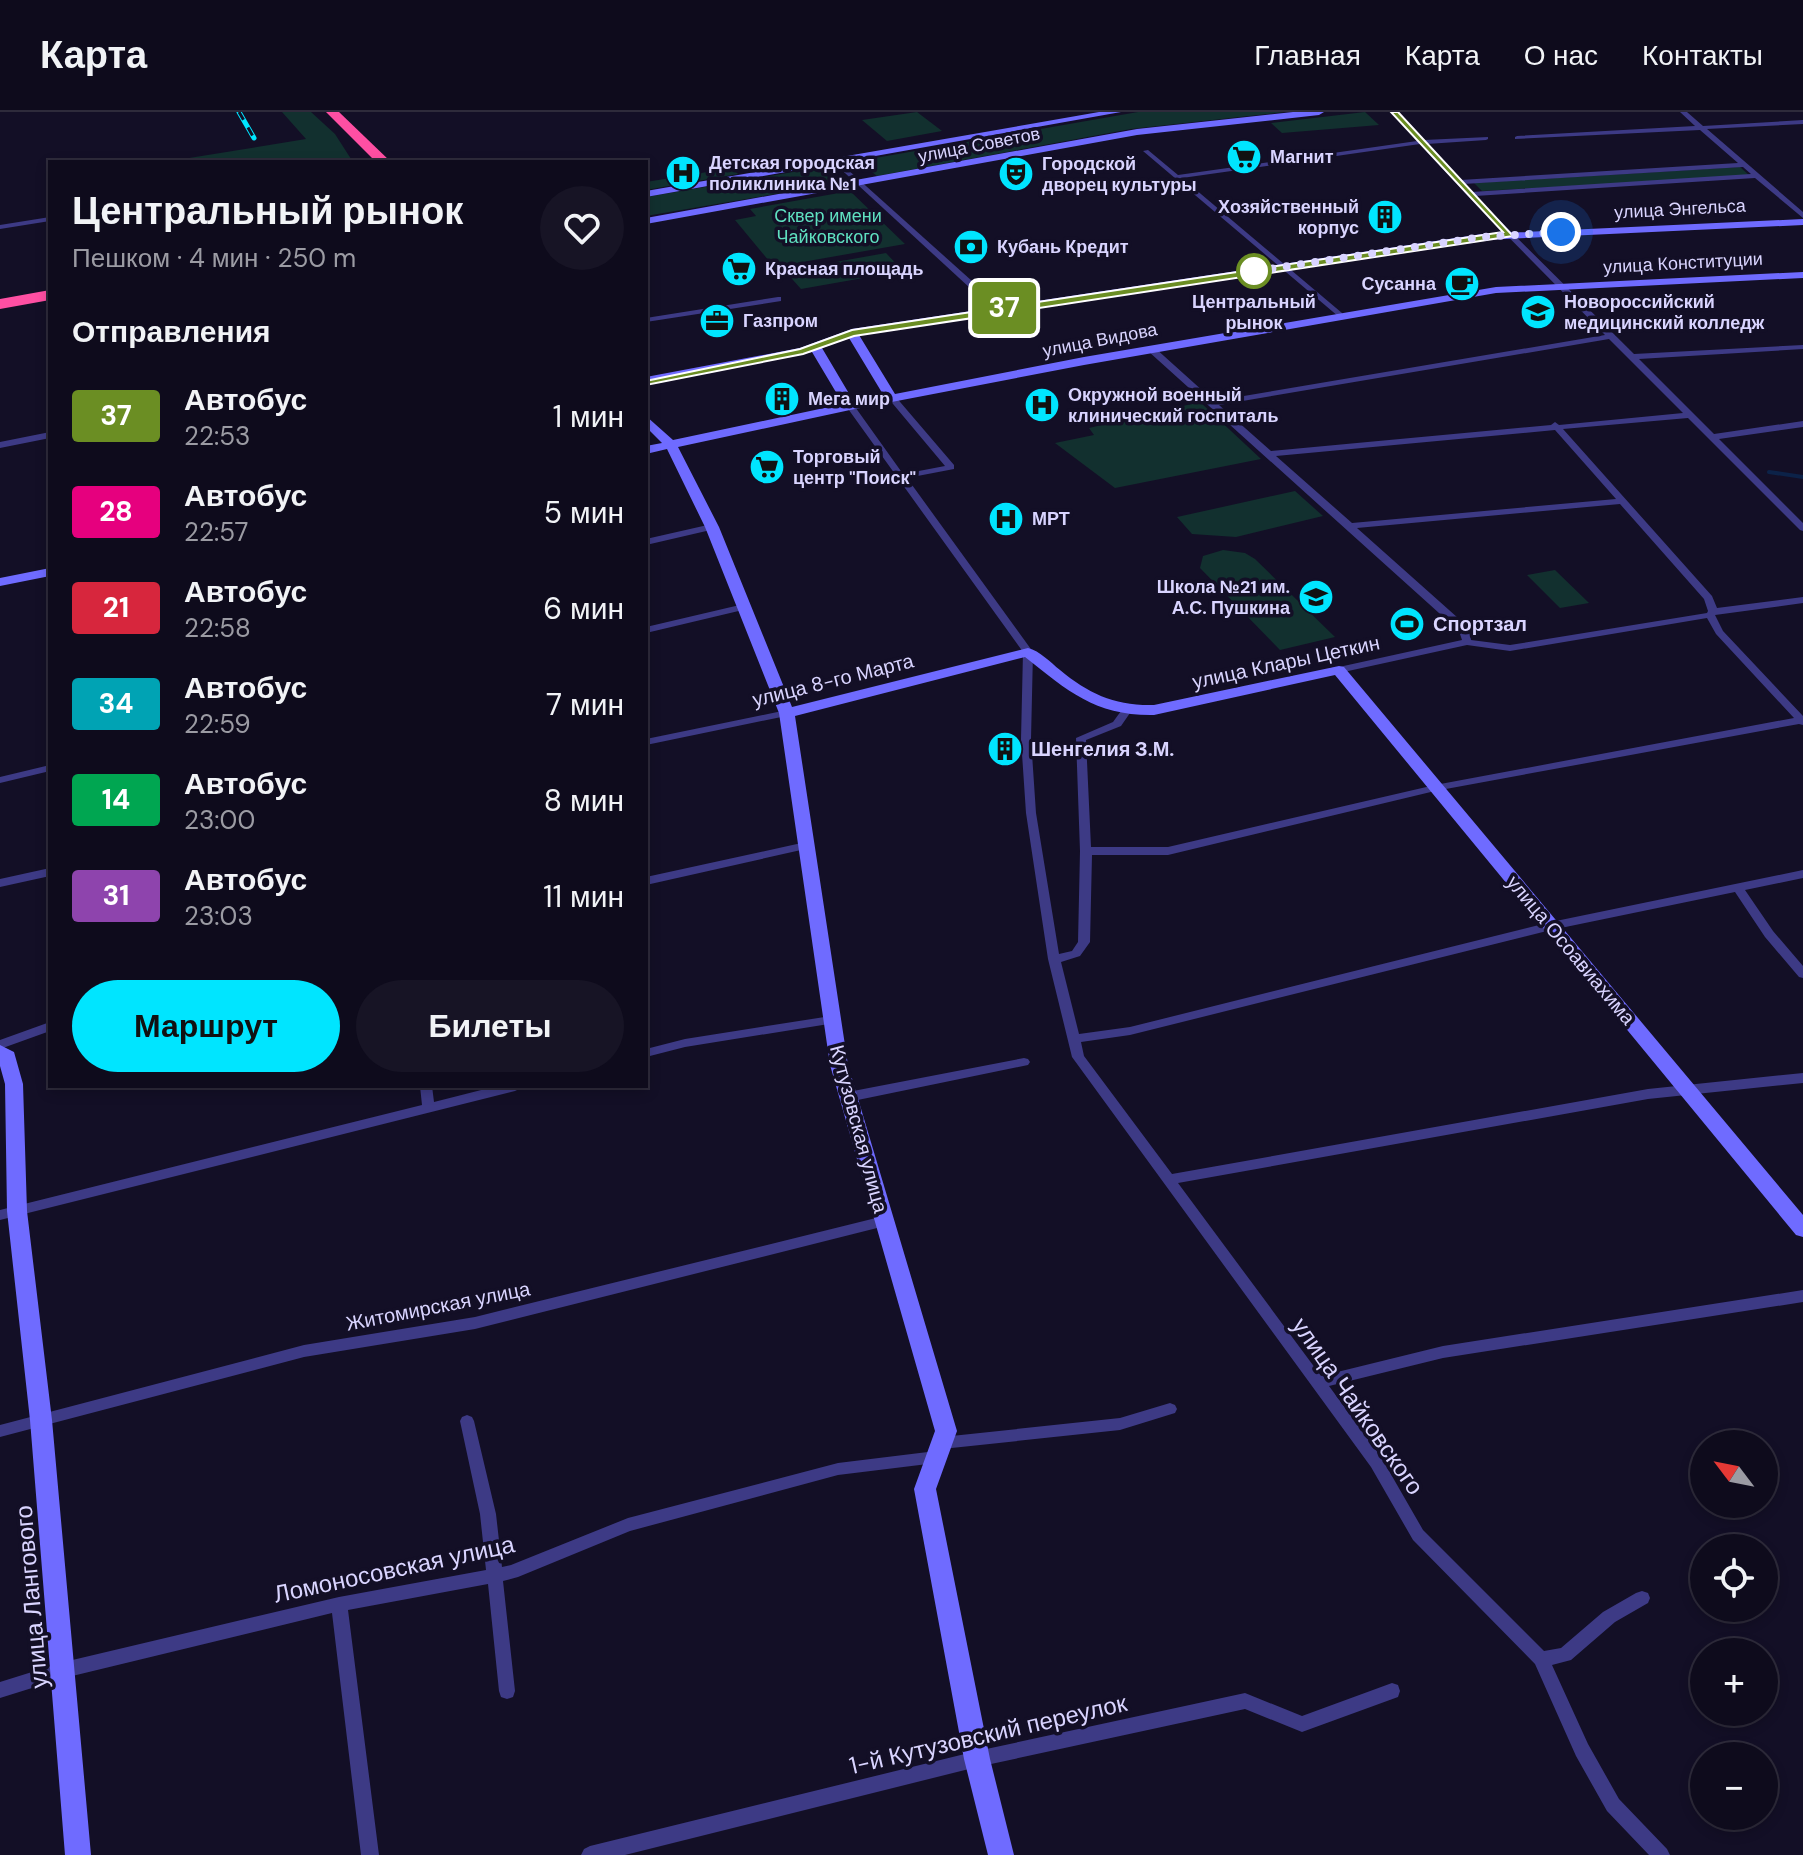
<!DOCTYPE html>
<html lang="ru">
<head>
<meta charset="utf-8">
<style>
	:root { --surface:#0e0b1c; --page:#171425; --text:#f1f3f6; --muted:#9b9ba3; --line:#2e2b3b; --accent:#00e5ff }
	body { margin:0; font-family:"DM Sans",sans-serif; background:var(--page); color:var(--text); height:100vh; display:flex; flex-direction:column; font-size:30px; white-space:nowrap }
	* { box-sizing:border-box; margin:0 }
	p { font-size:26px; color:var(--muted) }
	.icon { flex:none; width:44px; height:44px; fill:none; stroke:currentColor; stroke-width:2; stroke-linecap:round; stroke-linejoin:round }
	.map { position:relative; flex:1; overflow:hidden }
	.panel { position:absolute; left:48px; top:48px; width:600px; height:928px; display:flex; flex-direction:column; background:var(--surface); border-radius:0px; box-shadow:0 4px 12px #0003,0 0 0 2px var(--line) }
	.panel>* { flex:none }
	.badge { padding:0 16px; border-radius:6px; font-size:28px; line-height:52px }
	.needle { width:52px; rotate:302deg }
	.tools { position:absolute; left:1690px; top:1318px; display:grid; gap:16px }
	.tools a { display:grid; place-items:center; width:88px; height:88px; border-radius:50%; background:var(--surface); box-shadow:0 4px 12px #0003,0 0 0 2px var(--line); font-size:40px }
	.you { position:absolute; width:40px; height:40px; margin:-20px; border:6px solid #fff; border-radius:50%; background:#1a73e8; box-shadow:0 0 0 12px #1a73e833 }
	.map>.badge { position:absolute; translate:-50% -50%; box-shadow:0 0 0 4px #fff }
	h2 { padding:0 24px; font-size:30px; line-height:72px }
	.round { display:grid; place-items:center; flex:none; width:84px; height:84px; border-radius:42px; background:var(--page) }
	.overview { display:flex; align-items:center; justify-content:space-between; height:136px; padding:0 24px }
	h1 { font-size:38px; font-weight:800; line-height:60px }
	.action { display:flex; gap:16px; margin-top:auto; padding:16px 24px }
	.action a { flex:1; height:92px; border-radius:48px; background:var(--accent); color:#111; font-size:32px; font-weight:800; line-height:92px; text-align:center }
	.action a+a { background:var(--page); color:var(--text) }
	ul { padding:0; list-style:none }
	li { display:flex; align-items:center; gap:24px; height:96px; padding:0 24px }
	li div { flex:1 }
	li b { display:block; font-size:30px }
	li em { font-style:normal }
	li .badge { min-width:88px; font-weight:700; text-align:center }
	header { display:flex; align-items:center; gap:48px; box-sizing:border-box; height:112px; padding:0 40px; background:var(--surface); border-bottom:2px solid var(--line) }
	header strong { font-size:38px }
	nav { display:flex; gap:44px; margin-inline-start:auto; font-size:28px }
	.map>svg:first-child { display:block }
	.green { fill:#12302f }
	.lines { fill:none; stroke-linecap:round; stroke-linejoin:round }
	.stream { stroke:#0c2248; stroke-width:4 }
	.street { fill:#3d3a85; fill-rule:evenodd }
	.secondary { fill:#6f6bff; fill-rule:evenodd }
	.highway { fill:#ff4fa3; fill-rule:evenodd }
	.rail-casing { stroke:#00e5ff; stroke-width:5 }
	.rail { stroke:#130f26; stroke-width:3; stroke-dasharray:9; stroke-linecap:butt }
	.line { fill:#6b8e23; stroke:#fff; stroke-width:2 }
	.walk { stroke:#d9d4ff; stroke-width:8; stroke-dasharray:0 14.4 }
	.stop-dot { fill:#fff; stroke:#6b8e23; stroke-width:4 }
	.labels { text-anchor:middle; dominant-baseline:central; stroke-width:7; stroke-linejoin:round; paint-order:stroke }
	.far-street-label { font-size:18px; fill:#d9d4ff; stroke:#130f26 }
	.far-poi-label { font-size:18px; font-weight:bold; fill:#d9d4ff; stroke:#130f26; text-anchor:start }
	.far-park-label { font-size:18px; fill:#5fe0c0; stroke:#130f26 }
	.far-stop-label { font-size:18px; font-weight:bold; fill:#d9d4ff; stroke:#130f26 }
	.poi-label { font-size:20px; font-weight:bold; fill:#d9d4ff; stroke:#130f26; text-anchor:start }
	.street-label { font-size:20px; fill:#d9d4ff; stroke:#130f26 }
	.near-street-label { font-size:24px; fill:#d9d4ff; stroke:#130f26 }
</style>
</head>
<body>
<header>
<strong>Карта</strong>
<nav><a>Главная</a><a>Карта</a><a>О нас</a><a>Контакты</a></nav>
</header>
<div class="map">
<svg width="1803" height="1743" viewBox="0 0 1803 1743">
	<rect width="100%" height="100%" fill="#130f26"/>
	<g class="green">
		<polygon points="282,0 311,0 335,22 353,50 184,50 183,47 306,27"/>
		<polygon points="917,0 942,19 887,29 862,8"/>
		<polygon points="1138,0 1285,0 1131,17 877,64 858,49"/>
		<polygon points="1365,0 1379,13 1282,21 1271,11"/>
		<polygon points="823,55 840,71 646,104 646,85"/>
		<polygon points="1740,55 1750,64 1482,79 1474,71"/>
		<polygon points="732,56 738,62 646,78 646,70"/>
		<polygon points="850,79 905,132 774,155 735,108 756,104 750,97"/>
		<polygon points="886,141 903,159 801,177 785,159"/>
		<polygon points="1200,290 1261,347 1115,376 1055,331 1094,323 1089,316"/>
		<polygon points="1295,379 1323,404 1236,425 1192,422 1177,405"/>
		<polygon points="1223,438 1245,441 1255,447 1335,525 1280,538 1200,456 1203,444"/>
		<polygon points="1555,458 1589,491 1560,496 1527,463"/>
	</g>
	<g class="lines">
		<polyline class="stream" points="1769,360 1803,365"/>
		<g class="street">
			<path d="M 1392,0 L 1398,0 L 1424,28 L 1488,25 L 1488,27 L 1486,28 L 1427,32 L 1460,68 L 1738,51 L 1700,18 L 1515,27 L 1515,25 L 1517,24 L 1695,14 L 1680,0 L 1687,0 L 1703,14 L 1803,8 L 1803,12 L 1707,17 L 1803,100 L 1803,106 L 1755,66 L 1475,84 L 1634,242 L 1803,233 L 1803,237 L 1639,247 L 1714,322 L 1803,309 L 1803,315 L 1719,327 L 1803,411 L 1803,419 L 1800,418 L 1688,306 L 1563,317 L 1712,484 L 1717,496 L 1803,485 L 1803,491 L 1715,503 L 1723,519 L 1803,604 L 1803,613 L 1799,612 L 1435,679 L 1168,743 L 1092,743 L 1090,830 L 1080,844 L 1061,850 L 1079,922 L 1130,915 L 1551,810 L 1803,758 L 1803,766 L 1745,778 L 1773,819 L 1803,854 L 1803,866 L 1799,865 L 1765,825 L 1735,780 L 1551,818 L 1130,923 L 1081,930 L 1084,944 L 1172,1062 L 1648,977 L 1803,961 L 1803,971 L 1648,987 L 1178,1071 L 1321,1264 L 1443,1234 L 1803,1178 L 1803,1190 L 1443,1246 L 1329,1274 L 1381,1345 L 1423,1418 L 1544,1539 L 1561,1536 L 1603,1500 L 1636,1481 L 1642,1479 L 1648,1481 L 1650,1486 L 1648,1491 L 1615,1510 L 1571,1548 L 1552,1553 L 1588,1632 L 1619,1687 L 1667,1737 L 1670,1743 L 1649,1743 L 1607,1699 L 1576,1644 L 1535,1552 L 1413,1428 L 1371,1355 L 1072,945 L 1048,847 L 1026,701 L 1021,627 L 1023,540 L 846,294 L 853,292 L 903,362 L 945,354 L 888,286 L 895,284 L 954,353 L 954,357 L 907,366 L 1033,540 L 1031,627 L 1036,701 L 1059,842 L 1072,839 L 1078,830 L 1080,739 L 1076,626 L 1113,610 L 1121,599 L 1125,598 L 1130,601 L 1121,614 L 1086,628 L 1091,735 L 1168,735 L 1435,673 L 1794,606 L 1716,522 L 1707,506 L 1510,539 L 1467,533 L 1339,561 L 1334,558 L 1339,555 L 1462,528 L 1459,519 L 1148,239 L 1148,235 L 1154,235 L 1214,289 L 1605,223 L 1467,83 L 1420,32 L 1182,66 L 1342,201 L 1342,205 L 1339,205 L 1143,39 L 1148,38 L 1178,63 L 1417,29 ZM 1743,55 L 1751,62 L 1471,80 L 1463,72 ZM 1609,227 L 1683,301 L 1559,313 L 1555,310 L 1551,313 L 1271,339 L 1219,293 ZM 1555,318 L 1616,387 L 1352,411 L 1276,344 ZM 1620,392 L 1704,487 L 1708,499 L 1707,501 L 1510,533 L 1471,528 L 1469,518 L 1458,506 L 1357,416 Z"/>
			<polygon points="833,48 837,48 1001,195 1001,199 995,199 833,50"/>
			<polygon points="50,105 50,109 0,117 0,113"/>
			<polygon points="778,185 781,185 781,189 646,210 646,206"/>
			<polygon points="50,320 50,326 0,336 0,330"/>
			<polygon points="712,412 717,415 715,417 646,433 646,427"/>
			<polygon points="744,492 747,493 747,497 646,521 646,515"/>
			<polygon points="787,598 791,599 792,601 791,603 646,633 646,627"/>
			<polygon points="50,653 50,659 0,671 0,665"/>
			<polygon points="806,730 812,734 810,736 646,773 646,765"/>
			<polygon points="50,756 50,764 0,775 0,767"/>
			<polygon points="831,904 837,908 835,911 685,935 646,945 646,937 685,927"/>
			<polygon points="50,910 50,919 0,937 0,928"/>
			<polygon points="1024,946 1028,947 1030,950 1028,953 848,990 843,988 842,985 843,982 848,980"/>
			<polygon points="420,974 432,974 434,990 497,974 521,974 519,977 515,979 0,1108 0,1098 422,993"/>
			<polygon points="884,1104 889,1105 891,1109 889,1113 475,1217 304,1245 0,1325 0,1313 304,1233 475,1205"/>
			<polygon points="1170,1291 1175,1293 1177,1297 1175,1301 1120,1318 942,1337 937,1335 935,1331 937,1327 942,1325 1120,1306"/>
			<polygon points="467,1303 472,1305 474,1309 496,1402 502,1455 511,1453 628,1406 838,1351 936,1339 941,1340 944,1345 941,1350 936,1351 838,1363 630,1419 518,1465 503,1469 515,1579 513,1585 507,1587 501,1585 499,1579 488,1472 348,1498 379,1743 361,1743 332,1501 64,1566 0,1586 0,1570 64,1550 339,1485 486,1458 480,1402 460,1309 462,1305"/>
			<polygon points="1392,1571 1398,1573 1400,1579 1398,1585 1302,1620 1245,1597 977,1655 625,1743 581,1743 584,1737 590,1734 977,1639 1245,1581 1302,1604"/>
		</g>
		<g class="secondary">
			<polygon points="1099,0 1121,0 646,85 646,79"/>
			<polygon points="1293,0 1324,0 1319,3 1137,23 646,112 646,106 1137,17"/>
			<path d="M 1803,107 L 1803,113 L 1482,128 L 859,223 L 895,282 L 1084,245 L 1496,175 L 1803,160 L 1803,166 L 1496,181 L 1084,253 L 850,298 L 678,335 L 719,415 L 792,595 L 1028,536 C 1040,539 1050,550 1060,558 C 1089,582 1115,594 1154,593 L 1339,554 L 1344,555 L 1803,1103 L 1803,1125 L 1796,1123 L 1335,563 L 1154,603 C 1096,604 1069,580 1025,545 L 795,604 L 848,953 L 957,1319 L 936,1377 L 990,1647 L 1014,1743 L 988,1743 L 964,1647 L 914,1377 L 935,1319 L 830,953 L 779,601 L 705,415 L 667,337 L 646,342 L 646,334 L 662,331 L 646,315 L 646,304 L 673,328 L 843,292 L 812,240 L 646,273 L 646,265 L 800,236 L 852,217 L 1482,122 ZM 849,226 L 884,284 L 854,290 L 822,236 Z"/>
			<polygon points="50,456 50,464 0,474 0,466"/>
			<polygon points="0,933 14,940 23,972 27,1099 52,1308 91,1743 65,1743 30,1308 7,1099 5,972 0,954"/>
		</g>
		<g class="highway">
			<polygon points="326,0 339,0 391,50 376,50"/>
			<polygon points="50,178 50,188 0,197 0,187"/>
		</g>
		<defs>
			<polyline id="rail" points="239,0 254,26"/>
		</defs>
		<use href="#rail" class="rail-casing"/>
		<use href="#rail" class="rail"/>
	</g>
	<polygon class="line" points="1391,0 1398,0 1513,124 854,224 803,242 646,273 641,270 800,237 852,218 1503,120"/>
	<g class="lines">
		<polyline class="walk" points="1254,159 1249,160 1482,125 1561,120"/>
	</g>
	<defs>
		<symbol id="supermarket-disc" viewBox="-11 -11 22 22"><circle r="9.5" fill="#00e5ff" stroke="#130f26"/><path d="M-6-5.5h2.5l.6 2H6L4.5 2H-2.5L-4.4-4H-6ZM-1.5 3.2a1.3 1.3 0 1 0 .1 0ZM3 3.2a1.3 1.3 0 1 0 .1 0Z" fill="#111"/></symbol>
		<symbol id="hospital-disc" viewBox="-11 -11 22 22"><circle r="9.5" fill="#00e5ff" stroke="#130f26"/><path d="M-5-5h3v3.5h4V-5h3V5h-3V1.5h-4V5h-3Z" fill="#111"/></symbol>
		<symbol id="theatre-disc" viewBox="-11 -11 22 22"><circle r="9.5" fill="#00e5ff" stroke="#130f26"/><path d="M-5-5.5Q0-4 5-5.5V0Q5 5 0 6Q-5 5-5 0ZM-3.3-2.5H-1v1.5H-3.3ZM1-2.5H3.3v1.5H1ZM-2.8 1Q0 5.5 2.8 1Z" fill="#111"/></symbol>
		<symbol id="building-disc" viewBox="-11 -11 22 22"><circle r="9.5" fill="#00e5ff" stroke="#130f26"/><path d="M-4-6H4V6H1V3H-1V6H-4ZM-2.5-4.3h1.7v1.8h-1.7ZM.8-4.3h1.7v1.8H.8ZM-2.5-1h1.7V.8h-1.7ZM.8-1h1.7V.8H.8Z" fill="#111"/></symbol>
		<symbol id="bank-disc" viewBox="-11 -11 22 22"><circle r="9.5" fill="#00e5ff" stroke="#130f26"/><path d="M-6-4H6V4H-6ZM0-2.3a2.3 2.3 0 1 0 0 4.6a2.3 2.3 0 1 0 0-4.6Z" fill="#111"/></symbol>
		<symbol id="cafe-disc" viewBox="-11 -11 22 22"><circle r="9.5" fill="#00e5ff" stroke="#130f26"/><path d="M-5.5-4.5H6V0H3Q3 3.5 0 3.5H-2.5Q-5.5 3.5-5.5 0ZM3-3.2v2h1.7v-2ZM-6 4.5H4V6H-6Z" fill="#111"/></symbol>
		<symbol id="university-disc" viewBox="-11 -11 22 22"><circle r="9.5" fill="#00e5ff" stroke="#130f26"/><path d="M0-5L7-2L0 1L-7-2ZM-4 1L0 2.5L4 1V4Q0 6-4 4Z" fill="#111"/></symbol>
		<symbol id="office-disc" viewBox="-11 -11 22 22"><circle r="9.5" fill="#00e5ff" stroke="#130f26"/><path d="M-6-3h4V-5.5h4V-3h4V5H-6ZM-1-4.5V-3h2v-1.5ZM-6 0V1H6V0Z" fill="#111"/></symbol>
		<symbol id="school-disc" viewBox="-11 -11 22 22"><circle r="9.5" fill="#00e5ff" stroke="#130f26"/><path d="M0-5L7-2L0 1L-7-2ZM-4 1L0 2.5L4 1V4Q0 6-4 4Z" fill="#111"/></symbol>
		<symbol id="stadium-disc" viewBox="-11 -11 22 22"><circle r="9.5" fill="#00e5ff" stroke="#130f26"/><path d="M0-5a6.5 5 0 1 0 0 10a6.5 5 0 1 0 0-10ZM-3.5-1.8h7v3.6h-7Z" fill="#111"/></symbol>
	</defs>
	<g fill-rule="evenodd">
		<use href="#supermarket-disc" x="1224" y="25" width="40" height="40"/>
		<use href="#hospital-disc" x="663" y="41" width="40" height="40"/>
		<use href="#theatre-disc" x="996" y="42" width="40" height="40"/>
		<use href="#building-disc" x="1365" y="85" width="40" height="40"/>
		<use href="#bank-disc" x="951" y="115" width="40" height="40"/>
		<use href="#supermarket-disc" x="719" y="137" width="40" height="40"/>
		<use href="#cafe-disc" x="1442" y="152" width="40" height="40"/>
		<use href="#university-disc" x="1518" y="180" width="40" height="40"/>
		<use href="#office-disc" x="697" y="189" width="40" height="40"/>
		<use href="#building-disc" x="762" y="267" width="40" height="40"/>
		<use href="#hospital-disc" x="1022" y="273" width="40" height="40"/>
		<use href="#supermarket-disc" x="747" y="335" width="40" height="40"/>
		<use href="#hospital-disc" x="986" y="387" width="40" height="40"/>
		<use href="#school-disc" x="1296" y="465" width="40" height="40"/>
		<use href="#stadium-disc" x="1387" y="492" width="40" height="40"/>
		<use href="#building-disc" x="985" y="617" width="40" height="40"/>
	</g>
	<circle class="stop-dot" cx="1254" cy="159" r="16"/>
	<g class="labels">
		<g class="far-street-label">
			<text transform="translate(979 33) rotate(-11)">улица Советов</text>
			<text transform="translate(1680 97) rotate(-3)">улица Энгельса</text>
			<text transform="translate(1683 151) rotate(-3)">улица Конституции</text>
			<text transform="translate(1100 228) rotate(-11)">улица Видова</text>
		</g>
		<g class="far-poi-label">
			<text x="1270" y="45">Магнит</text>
			<text x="709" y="51">Детская городская<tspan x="709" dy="21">поликлиника №1</tspan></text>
			<text x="1042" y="52">Городской<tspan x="1042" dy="21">дворец культуры</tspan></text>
			<text x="1359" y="95" text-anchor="end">Хозяйственный<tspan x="1359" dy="21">корпус</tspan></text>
			<text x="997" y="135">Кубань Кредит</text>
			<text x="765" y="157">Красная площадь</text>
			<text x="1436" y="172" text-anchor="end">Сусанна</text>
			<text x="1564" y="190">Новороссийский<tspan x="1564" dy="21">медицинский колледж</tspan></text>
			<text x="743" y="209">Газпром</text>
			<text x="1068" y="283">Окружной военный<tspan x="1068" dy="21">клинический госпиталь</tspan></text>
			<text x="808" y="287">Мега мир</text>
			<text x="793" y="345">Торговый<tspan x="793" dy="21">центр "Поиск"</tspan></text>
			<text x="1032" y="407">МРТ</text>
			<text x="1290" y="475" text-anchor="end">Школа №21 им.<tspan x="1290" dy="21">А.С. Пушкина</tspan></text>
		</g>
		<g class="far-park-label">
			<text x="828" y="104">Сквер имени<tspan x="828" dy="21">Чайковского</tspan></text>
		</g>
		<g class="far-stop-label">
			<text x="1254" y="190">Центральный<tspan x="1254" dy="21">рынок</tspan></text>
		</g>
		<g class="poi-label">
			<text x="1433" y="512">Спортзал</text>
			<text x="1031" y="637">Шенгелия З.М.</text>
		</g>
		<g class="street-label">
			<text transform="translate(1286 550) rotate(-12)">улица Клары Цеткин</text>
			<text transform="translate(833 568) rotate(-14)">улица 8-го Марта</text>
			<text transform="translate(1571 838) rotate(50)">улица Осоавиахима</text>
			<text transform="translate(859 1017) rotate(75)">Кутузовская улица</text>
			<text transform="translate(438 1194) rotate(-11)">Житомирская улица</text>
		</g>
		<g class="near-street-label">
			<text transform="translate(1358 1294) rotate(55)">улица Чайковского</text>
			<text transform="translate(394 1457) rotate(-12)">Ломоносовская улица</text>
			<text transform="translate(31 1485) rotate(-95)">улица Лангового</text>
			<text transform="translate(988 1622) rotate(-13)">1-й Кутузовский переулок</text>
		</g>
	</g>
</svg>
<div class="tools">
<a><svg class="needle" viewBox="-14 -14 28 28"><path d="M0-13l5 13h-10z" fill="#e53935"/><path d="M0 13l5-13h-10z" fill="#9b9ba3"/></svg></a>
<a><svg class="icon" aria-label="locate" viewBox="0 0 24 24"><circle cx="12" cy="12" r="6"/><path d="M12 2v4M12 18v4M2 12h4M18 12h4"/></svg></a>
<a>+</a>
<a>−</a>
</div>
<div class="you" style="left:1561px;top:120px"></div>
<b class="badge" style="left:1004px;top:196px;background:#6b8e23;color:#fff">37</b>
<section class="panel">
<div class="overview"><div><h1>Центральный рынок</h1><p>Пешком · 4 мин · 250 m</p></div><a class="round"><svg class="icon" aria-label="heart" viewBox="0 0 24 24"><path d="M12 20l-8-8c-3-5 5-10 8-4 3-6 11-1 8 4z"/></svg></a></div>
<h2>Отправления</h2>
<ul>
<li><span class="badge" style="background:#6b8e23;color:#fff">37</span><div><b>Автобус</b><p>22:53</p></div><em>1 мин</em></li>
<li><span class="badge" style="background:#e6007e;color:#fff">28</span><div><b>Автобус</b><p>22:57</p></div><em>5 мин</em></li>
<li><span class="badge" style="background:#d7263d;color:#fff">21</span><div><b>Автобус</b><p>22:58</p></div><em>6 мин</em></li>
<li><span class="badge" style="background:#00a3b4;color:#fff">34</span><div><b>Автобус</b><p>22:59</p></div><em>7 мин</em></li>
<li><span class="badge" style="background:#00a651;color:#fff">14</span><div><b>Автобус</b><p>23:00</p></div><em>8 мин</em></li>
<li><span class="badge" style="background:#8e44ad;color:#fff">31</span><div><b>Автобус</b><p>23:03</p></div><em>11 мин</em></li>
</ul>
<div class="action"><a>Маршрут</a><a>Билеты</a></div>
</section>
</div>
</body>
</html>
